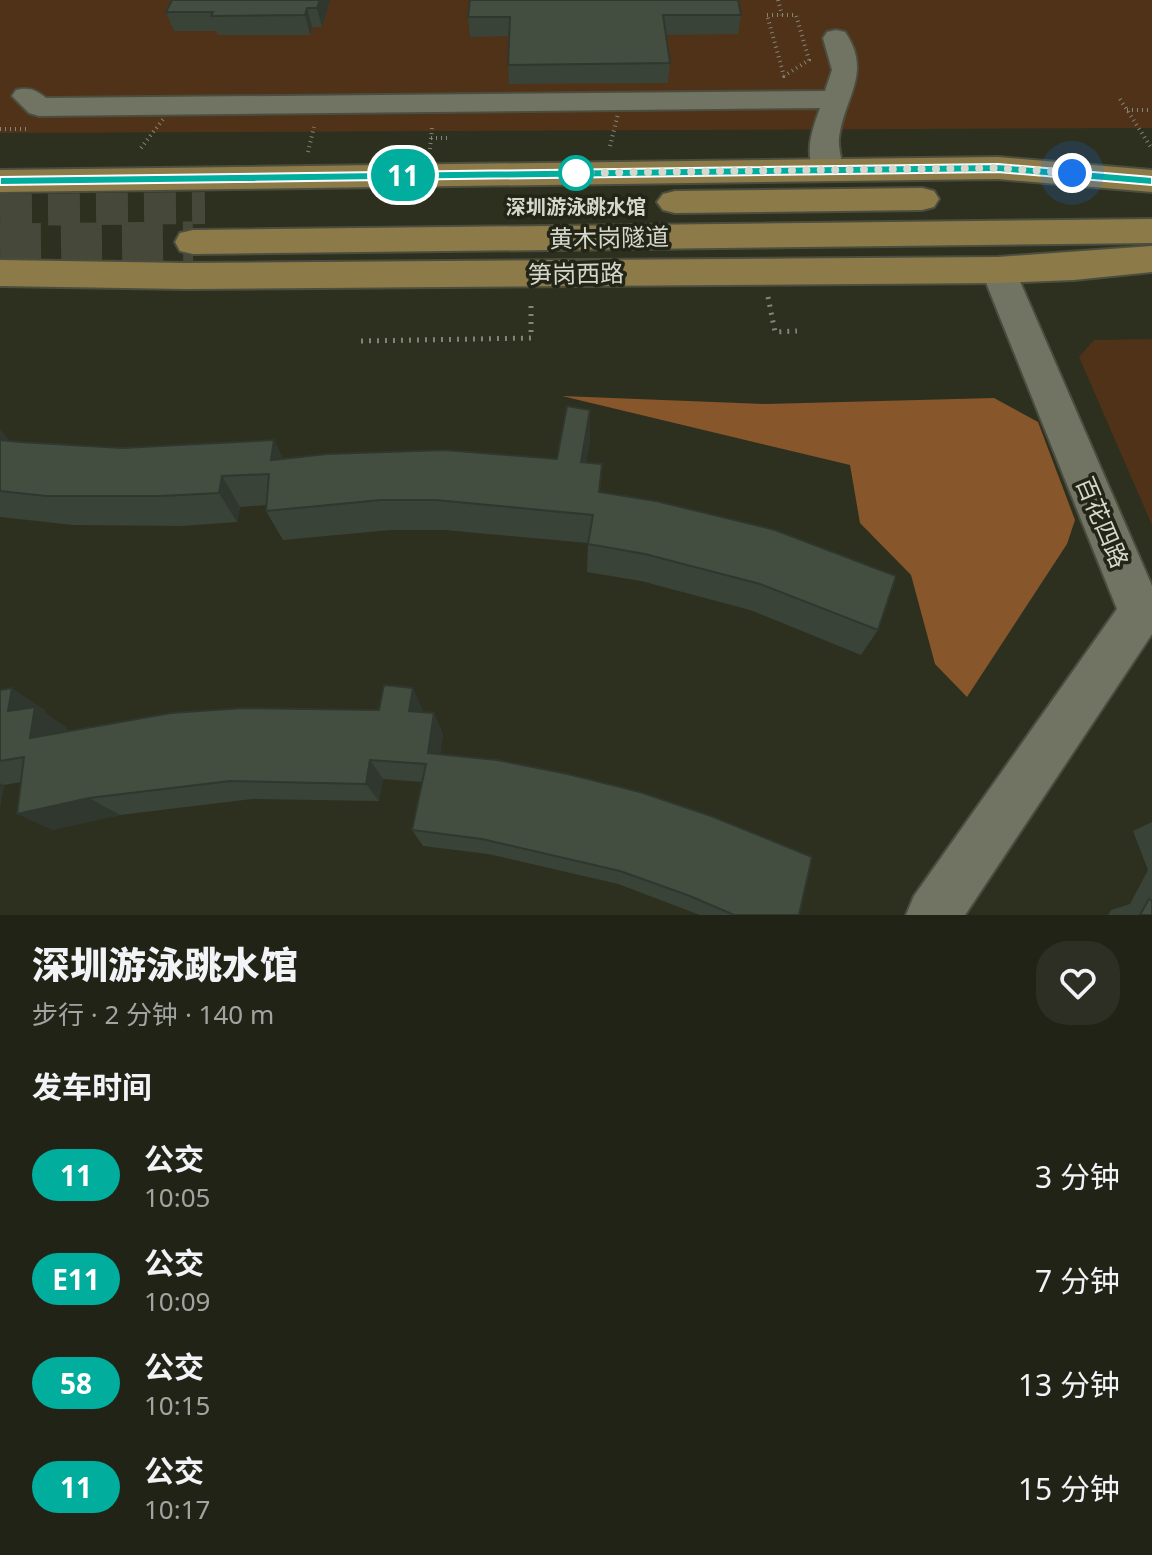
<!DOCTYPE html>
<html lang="zh">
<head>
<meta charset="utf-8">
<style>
	:root { --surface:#222317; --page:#2e2f24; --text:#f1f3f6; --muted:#a2a4a1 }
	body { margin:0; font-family:"Noto Sans","Noto Sans SC",sans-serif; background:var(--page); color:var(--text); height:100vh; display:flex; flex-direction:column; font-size:30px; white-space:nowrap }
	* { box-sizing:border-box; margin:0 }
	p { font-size:26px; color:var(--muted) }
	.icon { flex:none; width:44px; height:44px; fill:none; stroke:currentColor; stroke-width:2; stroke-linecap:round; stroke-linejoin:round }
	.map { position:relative; height:915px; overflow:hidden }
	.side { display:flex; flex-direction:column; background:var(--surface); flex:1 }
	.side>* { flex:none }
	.badge { padding:0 16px; border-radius:26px; font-size:28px; line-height:52px }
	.you { position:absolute; width:40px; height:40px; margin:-20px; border:6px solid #fff; border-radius:50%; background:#1a73e8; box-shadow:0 0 0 12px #1a73e833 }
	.map>.badge { position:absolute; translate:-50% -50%; box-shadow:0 0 0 4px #fff }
	h2 { padding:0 32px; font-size:30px; line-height:72px }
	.round { display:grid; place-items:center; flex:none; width:84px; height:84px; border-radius:32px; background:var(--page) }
	.summary { display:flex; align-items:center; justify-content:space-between; height:136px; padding:0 32px }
	h1 { font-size:38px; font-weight:800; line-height:60px }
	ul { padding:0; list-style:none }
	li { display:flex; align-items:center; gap:24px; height:104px; padding:0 32px }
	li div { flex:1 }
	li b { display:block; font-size:30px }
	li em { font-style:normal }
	li .badge { min-width:88px; font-weight:700; text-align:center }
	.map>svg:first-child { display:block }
	.green { fill:#4f3218 }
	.forest { fill:#87562b }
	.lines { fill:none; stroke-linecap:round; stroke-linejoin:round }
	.major-tunnel-far1 { stroke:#464839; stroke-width:32; stroke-dasharray:32 16; stroke-linecap:butt }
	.major-tunnel { stroke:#464839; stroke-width:41; stroke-dasharray:41 20; stroke-linecap:butt }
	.minor-casing { stroke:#4b4d3f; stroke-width:4 }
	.major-casing { stroke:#4b4d3f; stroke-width:4 }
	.path-far1 { stroke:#838578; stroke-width:4; stroke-dasharray:1 4; stroke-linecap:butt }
	.path { stroke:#838578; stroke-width:5; stroke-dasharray:2 6; stroke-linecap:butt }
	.minor { fill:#717462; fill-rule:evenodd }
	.major { fill:#8c7b48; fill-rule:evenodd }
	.path-bridge { stroke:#838578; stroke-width:4; stroke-dasharray:1 4; stroke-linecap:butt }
	.wall { fill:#3a4338 }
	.shaded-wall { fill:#2f372e }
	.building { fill:#434e41; stroke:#2f372e; stroke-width:2 }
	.line { fill:#01ad9c; stroke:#fff; stroke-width:2 }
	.walk { stroke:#d6d8ce; stroke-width:8; stroke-dasharray:0 14.4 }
	.stop-dot { fill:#fff; stroke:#01ad9c; stroke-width:4 }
	.labels { text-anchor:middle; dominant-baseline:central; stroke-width:7; stroke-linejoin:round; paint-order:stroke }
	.far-stop-label { font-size:20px; font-weight:bold; fill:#d6d8ce; stroke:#232516 }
	.street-label { font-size:24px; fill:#d6d8ce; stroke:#232516 }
</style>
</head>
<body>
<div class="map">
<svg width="1152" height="915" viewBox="0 0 1152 915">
	<rect width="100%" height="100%" fill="#2d2f1f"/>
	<g class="green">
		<polygon points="0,0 1152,0 1152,128 0,133"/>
		<polygon points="1152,339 1152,525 1079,357 1094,340"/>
	</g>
	<polygon class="forest" points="562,396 766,404 994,398 1038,422 1075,520 1067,544 967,697 935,664 911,575 860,523 850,465"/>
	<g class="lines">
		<polyline class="major-tunnel-far1" points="0,210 205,208"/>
		<polyline class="major-tunnel" points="0,244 193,242"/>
		<defs>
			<g id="minor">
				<path d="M 836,30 L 845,32 C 873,73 844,97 839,138 C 838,148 842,160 843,170 L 839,177 L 828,180 L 817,177 C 803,155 812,130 820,108 L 39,116 L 29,113 L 12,96 L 16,90 C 29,87 36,90 46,98 L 825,91 L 832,70 L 823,38 L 827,32 Z"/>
				<polygon points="998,258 1010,262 1015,270 1152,586 1152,634 965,915 906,915 914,896 1117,609 981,270 986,262"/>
			</g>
			<g id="major">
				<polygon points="998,157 1152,170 1152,192 998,179 0,192 0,170"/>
				<polygon points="922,188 934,191 939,199 934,207 922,210 675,213 663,210 657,202 663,194 675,191"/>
				<polygon points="1152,219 1152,243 193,254 180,251 175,242 180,233 193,230"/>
				<polygon points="1152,246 1152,272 1074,280 998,283 186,289 0,286 0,260 186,263 998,257"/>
			</g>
		</defs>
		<use href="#minor" class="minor-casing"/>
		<use href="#major" class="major-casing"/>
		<g class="path-far1">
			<polyline points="778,0 782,15"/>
			<polygon points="767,15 796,15 809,60 784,76"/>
			<polyline points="1120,99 1152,149"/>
			<polyline points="1127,110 1152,110"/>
			<polyline points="0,129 27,129"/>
			<polyline points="431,138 451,138"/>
			<polyline points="430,149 432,128"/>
			<polyline points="308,152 314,127"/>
		</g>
		<g class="path">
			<polyline points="768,297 775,332 797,331"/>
			<polyline points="361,341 531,338 531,301"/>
		</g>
		<use href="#minor" class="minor"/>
		<use href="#major" class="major"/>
		<g class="path-bridge">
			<polyline points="610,146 618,114"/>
			<polyline points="141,148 164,118"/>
		</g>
	</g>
	<g class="wall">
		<polygon points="330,0 322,27 312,27 310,35 218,35 217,31 174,31 166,12"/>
		<polygon points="741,15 738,34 666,35 670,63 668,83 509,84 508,65 509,36 470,37 468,17"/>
		<polygon points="0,430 10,441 122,448 274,440 283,459 557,459 590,442 586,462 601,492 878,630 861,655 750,610 641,581 587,572 588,543 444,530 391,530 283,540 266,511 267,505 240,507 237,522 182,526 73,525 0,517"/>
		<polygon points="0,690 45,710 45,713 67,728 67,732 423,710 422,713 434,713 443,735 440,754 799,915 700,915 618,884 488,854 423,846 412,830 422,782 383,779 379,801 252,799 120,815 52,830 21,782 4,785 0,808"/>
		<polygon points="1152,822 1152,915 1108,915 1111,910 1130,904 1148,870 1133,831"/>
	</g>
	<g class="shaded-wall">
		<polygon points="320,0 330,0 322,27 317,8"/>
		<polygon points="307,8 312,27 310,35 305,15"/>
		<polygon points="590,410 590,442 581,492 581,462"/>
		<polygon points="0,430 17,449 0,463"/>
		<polygon points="274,440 289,471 271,460"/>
		<polygon points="222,476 240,507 237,522 219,493"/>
		<polygon points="12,688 45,710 45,713 67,728 63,758 30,738 8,711"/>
		<polygon points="413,688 423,710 419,733 409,711"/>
		<polygon points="434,713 443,735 437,772 428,753"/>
		<polygon points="370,760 383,779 379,801 366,784"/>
		<polygon points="0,783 4,785 0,808"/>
		<polygon points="89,798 120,815 52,830 17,814"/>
	</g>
	<g class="building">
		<polygon points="172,0 320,0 317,8 307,8 305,15 211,16 213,12 166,12"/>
		<polygon points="470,0 738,0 741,15 663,15 670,63 508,65 510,17 468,17"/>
		<polygon points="567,406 590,410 581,462 602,464 599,492 656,501 775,530 896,576 878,630 760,584 645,554 588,544 593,515 436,500 381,500 266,511 269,474 222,476 219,493 161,496 46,496 0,491 0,440 20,442 122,448 274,440 271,460 327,454 444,450 557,459"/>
		<polygon points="384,685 413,688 409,711 434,713 428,753 497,760 568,774 640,792 711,816 812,857 799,915 734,915 690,896 620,871 482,839 412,830 426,764 370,760 366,784 230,781 89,798 17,814 24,757 0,761 0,690 12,688 8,711 35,707 30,738 171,713 243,708 379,710"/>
		<polygon points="1149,899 1152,901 1152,915 1140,915"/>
	</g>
	<polygon class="line" points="998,164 1152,177 1152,185 998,172 0,185 0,177"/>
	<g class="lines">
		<polyline class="walk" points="576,173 998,168 1072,173"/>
	</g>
	<circle class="stop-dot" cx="576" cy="173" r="16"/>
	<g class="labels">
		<g class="far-stop-label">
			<text x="576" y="206">深圳游泳跳水馆</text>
		</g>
		<g class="street-label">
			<text transform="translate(609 237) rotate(-1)">黄木岗隧道</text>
			<text transform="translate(576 273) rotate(-1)">笋岗西路</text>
			<text transform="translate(1103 522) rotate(67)">百花四路</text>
		</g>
	</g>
</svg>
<div class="you" style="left:1072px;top:173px"></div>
<b class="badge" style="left:403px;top:175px;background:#01ad9c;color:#fff">11</b>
</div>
<section class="side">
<div class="summary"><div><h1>深圳游泳跳水馆</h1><p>步行 · 2 分钟 · 140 m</p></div><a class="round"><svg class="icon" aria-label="heart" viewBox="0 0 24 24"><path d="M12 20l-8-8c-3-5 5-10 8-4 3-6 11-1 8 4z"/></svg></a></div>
<h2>发车时间</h2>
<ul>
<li><span class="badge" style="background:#01ad9c;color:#fff">11</span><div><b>公交</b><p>10:05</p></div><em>3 分钟</em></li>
<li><span class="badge" style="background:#01ad9c;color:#fff">E11</span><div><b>公交</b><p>10:09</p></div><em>7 分钟</em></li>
<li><span class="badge" style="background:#01ad9c;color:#fff">58</span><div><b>公交</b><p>10:15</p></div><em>13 分钟</em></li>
<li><span class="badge" style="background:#01ad9c;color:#fff">11</span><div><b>公交</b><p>10:17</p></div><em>15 分钟</em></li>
</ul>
</section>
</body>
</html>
